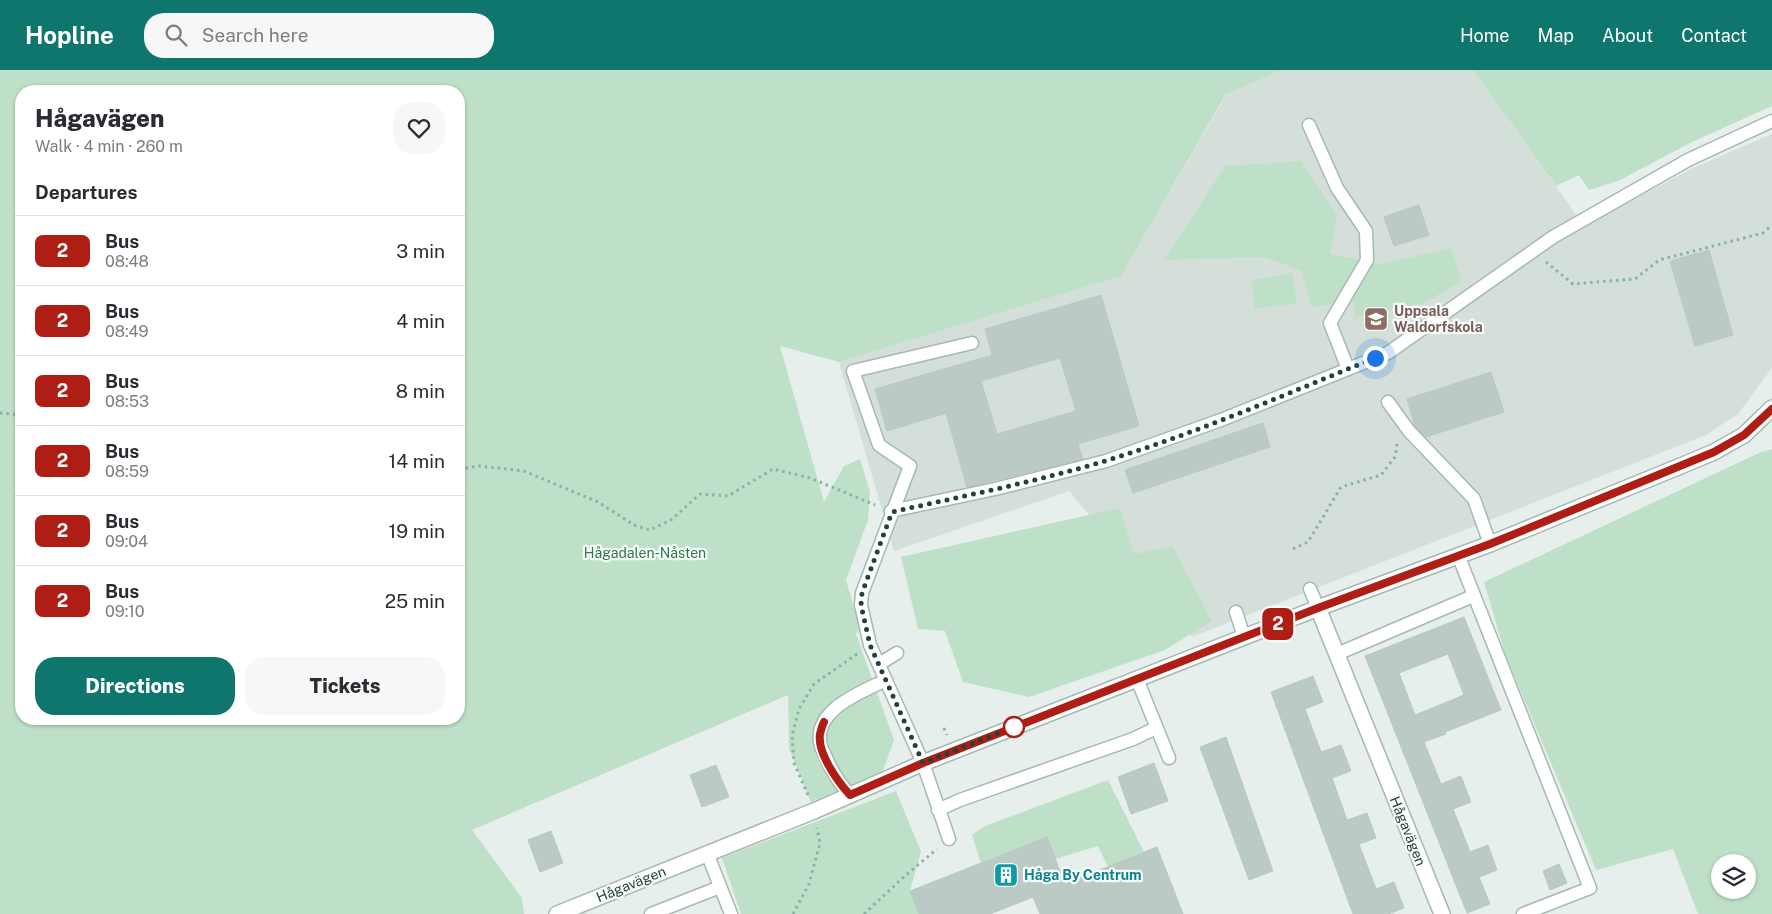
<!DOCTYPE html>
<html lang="en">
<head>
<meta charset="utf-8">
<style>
	:root { --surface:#fff; --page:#f7f7f7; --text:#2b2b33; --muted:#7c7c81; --line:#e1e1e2; --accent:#0f766e }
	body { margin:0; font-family:"Public Sans",sans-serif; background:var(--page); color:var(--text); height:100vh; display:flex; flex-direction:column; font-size:19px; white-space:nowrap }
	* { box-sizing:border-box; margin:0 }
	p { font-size:16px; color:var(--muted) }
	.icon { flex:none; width:28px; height:28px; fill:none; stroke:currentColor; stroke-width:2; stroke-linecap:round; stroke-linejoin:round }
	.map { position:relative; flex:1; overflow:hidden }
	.sheet { position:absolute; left:15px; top:15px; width:450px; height:640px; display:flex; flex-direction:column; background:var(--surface); border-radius:20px; box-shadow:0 1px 4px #0004 }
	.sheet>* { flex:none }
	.badge { padding:0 10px; border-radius:8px; font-size:18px; line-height:32px }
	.controls { position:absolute; left:1711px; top:784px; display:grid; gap:10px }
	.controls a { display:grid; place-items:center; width:45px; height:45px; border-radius:50%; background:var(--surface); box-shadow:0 1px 4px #0004; font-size:25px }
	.you { position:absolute; width:25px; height:25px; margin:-12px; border:4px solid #fff; border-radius:50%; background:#1a73e8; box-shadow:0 0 0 8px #1a73e833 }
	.map>.badge { position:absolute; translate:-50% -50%; box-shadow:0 0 0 2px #fff }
	h2 { padding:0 20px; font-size:19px; line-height:45px }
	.round { display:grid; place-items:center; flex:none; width:52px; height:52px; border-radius:20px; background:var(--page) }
	.overview { display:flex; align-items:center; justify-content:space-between; height:85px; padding:0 20px }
	h1 { font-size:24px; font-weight:800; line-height:38px }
	.cta { display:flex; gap:10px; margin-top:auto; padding:10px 20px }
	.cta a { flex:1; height:58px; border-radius:20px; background:var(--accent); color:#fff; font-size:20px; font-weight:800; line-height:58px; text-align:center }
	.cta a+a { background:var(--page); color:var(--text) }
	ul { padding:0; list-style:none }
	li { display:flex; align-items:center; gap:15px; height:70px; padding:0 20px; border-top:1px solid var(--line) }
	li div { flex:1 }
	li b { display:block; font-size:19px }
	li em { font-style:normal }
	li .badge { min-width:55px; font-weight:700; text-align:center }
	header { display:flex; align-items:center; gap:30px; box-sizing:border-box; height:70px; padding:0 25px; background:var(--accent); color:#fff }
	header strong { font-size:24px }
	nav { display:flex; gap:28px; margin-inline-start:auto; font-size:18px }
	.search { width:350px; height:45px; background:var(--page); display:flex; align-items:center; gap:12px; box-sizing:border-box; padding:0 18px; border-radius:20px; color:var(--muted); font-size:19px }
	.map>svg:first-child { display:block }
	.built { fill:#d4dfda }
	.green { fill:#bfe0c8; fill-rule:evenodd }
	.building { fill:#bbcac4; stroke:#b8c9c2; fill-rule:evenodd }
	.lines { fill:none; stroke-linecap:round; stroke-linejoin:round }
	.lane-casing { stroke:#a8b8b2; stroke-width:15 }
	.street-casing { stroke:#a8b8b2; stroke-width:18 }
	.path { stroke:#86b3a5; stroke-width:3; stroke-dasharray:2.5 4; stroke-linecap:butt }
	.lane { stroke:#fff; stroke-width:12 }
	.street { stroke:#fff; stroke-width:15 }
	.line-casing { stroke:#fff; stroke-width:11 }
	.line { stroke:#af1e14; stroke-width:8 }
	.walk { stroke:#24423a; stroke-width:5; stroke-dasharray:0 9 }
	.stop-dot { fill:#fff; stroke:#af1e14; stroke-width:2.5 }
	.labels { text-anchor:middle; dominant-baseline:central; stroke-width:4.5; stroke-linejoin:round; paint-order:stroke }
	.education-label { font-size:14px; font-weight:bold; fill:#785e54; stroke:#f7fbf9; text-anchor:start }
	.park-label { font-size:14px; fill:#2d7a4b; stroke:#f7fbf9 }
	.street-label { font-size:14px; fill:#24423a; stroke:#f7fbf9 }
	.culture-label { font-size:14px; font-weight:bold; fill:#0d838f; stroke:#f7fbf9; text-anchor:start }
</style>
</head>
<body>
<header>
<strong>Hopline</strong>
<div class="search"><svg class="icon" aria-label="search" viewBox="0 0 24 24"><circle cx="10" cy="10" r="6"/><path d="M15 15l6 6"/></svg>Search here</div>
<nav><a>Home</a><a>Map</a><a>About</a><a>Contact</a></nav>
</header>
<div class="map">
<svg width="1772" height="844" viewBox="0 0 1772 844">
	<rect width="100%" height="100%" fill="#e6efeb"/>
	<polygon class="built" points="1254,0 1473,0 1584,156 1693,98 1772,64 1772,298 1738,344 1706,365 1192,567 1069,421 894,481 839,292 1121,206 1235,10"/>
	<g class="green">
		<path d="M 0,0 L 1281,0 L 1226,24 L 1121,206 L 839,292 L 780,276 L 824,432 L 844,396 L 860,389 L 870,422 L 868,450 L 846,510 L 860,559 L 856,564 L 894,670 L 883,701 L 811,732 L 789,678 L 788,625 L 472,760 L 522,828 L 524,844 L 0,844 ZM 21,21 L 459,21 L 459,649 L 21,649 Z"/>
		<polygon points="1473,0 1772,0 1772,36 1692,72 1618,111 1589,120 1579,105 1556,116"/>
		<polygon points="1301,91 1337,146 1330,184 1381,194 1451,178 1462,211 1424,233 1355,247 1353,231 1311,237 1302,201 1265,187 1164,190 1225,96"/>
		<polygon points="1292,203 1297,233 1255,239 1251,210"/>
		<path d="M 1772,379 L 1772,844 L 1698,844 L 1673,779 L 1596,800 L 1505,584 L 1484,512 L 1759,383 ZM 1720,792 L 1748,792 L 1748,820 L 1720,820 Z"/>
		<polygon points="1120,438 1134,484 1172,476 1212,551 1165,580 1029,627 963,612 945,561 918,559 901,487"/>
		<polygon points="1108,710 1144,782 1108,797 1098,776 1055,789 1046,767 981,793 972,765 985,756"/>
		<polygon points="896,721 921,782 910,821 919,844 741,844 722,788"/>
	</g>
	<g class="building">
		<polygon points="1419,135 1429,165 1394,176 1384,147"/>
		<polygon points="1709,180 1733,265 1695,276 1670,191"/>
		<path d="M 1101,225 L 1139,356 L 1078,374 L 1083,389 L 967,417 L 946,343 L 887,361 L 875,319 L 992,285 L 985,259 ZM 1060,288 L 1076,341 L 997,364 L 981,311 Z"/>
		<polygon points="1491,302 1504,342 1426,367 1415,356 1407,329"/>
		<polygon points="1263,353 1270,377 1133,423 1125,400"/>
		<path d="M 1464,547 L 1501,640 L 1445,662 L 1446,664 L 1424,672 L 1441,714 L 1461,706 L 1471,732 L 1453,739 L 1470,782 L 1488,775 L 1497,800 L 1479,807 L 1490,834 L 1467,843 L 1365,586 ZM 1448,584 L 1464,625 L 1415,645 L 1399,603 Z"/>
		<polygon points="1313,606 1323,632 1305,639 1321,682 1341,675 1351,701 1332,708 1347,750 1367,743 1376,768 1359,774 1376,819 1394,812 1404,838 1388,844 1353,844 1271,622"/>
		<polygon points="1226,667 1273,801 1249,810 1200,677"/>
		<polygon points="1154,693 1168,731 1131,744 1118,707"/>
		<polygon points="716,695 729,727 702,737 690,705"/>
		<polygon points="551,761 563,793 540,802 528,770"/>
		<polygon points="1047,767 1065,814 1157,777 1183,844 1040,844 1033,827 990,844 919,844 910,821"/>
		<polygon points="1559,794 1567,813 1550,820 1543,801"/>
	</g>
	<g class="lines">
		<defs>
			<g id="lane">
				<polyline points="1309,55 1337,118 1366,161 1367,190 1330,253 1348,299"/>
				<polyline points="1388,332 1409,361 1474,429 1490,474"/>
				<polyline points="891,441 995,419 1106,391 1221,350 1388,283 1553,167 1688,90 1772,51"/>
				<polyline points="1458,485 1590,818 1523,844"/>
				<polyline points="1310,519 1318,538"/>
				<polyline points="1236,542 1244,567"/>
				<polyline points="1337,584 1473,526"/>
				<polyline points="879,594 897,583"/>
				<polyline points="1137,609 1169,688"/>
				<path d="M 850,725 C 840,714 833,703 827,690 C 825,685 822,680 821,676 C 811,640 862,622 886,610"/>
				<polyline points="938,740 960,730 1133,669 1156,658"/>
				<polyline points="949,769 923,693 870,575 861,535 862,523 910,396 879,375 853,301 972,273"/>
				<polyline points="707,783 731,844"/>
				<polyline points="651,844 720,817"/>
			</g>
			<g id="street">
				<polyline points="1318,538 1442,844"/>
				<polyline points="557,844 814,741 923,693 1318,538 1490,474 1683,395 1714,382 1744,365 1772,338"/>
			</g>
		</defs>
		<use href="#lane" class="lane-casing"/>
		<use href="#street" class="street-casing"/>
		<g class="path">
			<polyline points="1546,192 1573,214 1635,209 1659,190 1763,163 1772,155"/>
			<polyline points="0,343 21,345"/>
			<polyline points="459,399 479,396 524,401 598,432 634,455 650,460 671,450 700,424 728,426 773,399 810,408 875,435"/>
			<polyline points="1293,479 1308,472 1341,417 1381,405 1395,387 1397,374"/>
			<polyline points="944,658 947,665"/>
			<polyline points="808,725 794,693 792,666 799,639 814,614 857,584"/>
			<polyline points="793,844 809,814 820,773 817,758"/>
			<polyline points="864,844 907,804 937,779"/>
		</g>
		<use href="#lane" class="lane"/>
		<use href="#street" class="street"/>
	</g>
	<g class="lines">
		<defs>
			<path id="line" d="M 824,652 C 822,656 821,660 820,664 C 817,683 838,712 850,725 L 923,693 L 1119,616 L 1318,538 L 1490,474 L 1714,382 L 1744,365 L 1772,339"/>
		</defs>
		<use href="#line" class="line-casing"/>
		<use href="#line" class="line"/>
		<path class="walk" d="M 1014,657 L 923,693 L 870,575 L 861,535 L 862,523 L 892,442 C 963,426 1035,412 1105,391 C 1197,363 1286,324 1375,288"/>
	</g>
	<defs>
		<symbol id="school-square" viewBox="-11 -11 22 22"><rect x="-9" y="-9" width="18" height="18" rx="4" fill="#8d6e63" stroke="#f7fbf9"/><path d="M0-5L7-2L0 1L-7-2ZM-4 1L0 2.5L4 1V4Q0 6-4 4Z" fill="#fff"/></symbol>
		<symbol id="building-square" viewBox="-11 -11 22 22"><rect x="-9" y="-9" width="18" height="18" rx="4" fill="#0f9aa8" stroke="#f7fbf9"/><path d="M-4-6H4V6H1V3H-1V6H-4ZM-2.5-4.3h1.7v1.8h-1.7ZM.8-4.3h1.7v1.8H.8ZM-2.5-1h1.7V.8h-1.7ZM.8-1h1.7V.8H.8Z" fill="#fff"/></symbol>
	</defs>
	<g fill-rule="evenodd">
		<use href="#school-square" x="1362" y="235" width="28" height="28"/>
		<use href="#building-square" x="992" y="791" width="28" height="28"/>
	</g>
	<circle class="stop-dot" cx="1014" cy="657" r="10"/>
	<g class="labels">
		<g class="education-label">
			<text x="1394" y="241">Uppsala<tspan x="1394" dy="16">Waldorfskola</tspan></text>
		</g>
		<g class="park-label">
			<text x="645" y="483">Hågadalen-Nåsten</text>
		</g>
		<g class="street-label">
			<text transform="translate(1408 761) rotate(68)">Hågavägen</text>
			<text transform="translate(631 814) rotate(-22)">Hågavägen</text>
		</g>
		<g class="culture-label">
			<text x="1024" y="805">Håga By Centrum</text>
		</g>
	</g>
</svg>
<div class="controls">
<a><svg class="icon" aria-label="layers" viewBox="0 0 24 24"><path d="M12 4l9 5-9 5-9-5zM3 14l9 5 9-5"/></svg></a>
</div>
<div class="you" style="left:1375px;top:288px"></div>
<b class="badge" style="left:1278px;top:554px;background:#af1e14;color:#fff">2</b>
<section class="sheet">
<div class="overview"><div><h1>Hågavägen</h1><p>Walk · 4 min · 260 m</p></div><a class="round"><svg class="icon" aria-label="heart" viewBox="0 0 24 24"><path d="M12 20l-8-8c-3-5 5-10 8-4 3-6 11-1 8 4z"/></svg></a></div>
<h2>Departures</h2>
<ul>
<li><span class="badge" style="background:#af1e14;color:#fff">2</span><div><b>Bus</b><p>08:48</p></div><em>3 min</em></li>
<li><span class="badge" style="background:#af1e14;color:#fff">2</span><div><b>Bus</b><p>08:49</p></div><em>4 min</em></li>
<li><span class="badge" style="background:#af1e14;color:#fff">2</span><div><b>Bus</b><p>08:53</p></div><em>8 min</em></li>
<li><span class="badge" style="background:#af1e14;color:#fff">2</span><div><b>Bus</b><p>08:59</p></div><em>14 min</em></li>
<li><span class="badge" style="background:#af1e14;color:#fff">2</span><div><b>Bus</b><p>09:04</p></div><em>19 min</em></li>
<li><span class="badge" style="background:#af1e14;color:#fff">2</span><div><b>Bus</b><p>09:10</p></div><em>25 min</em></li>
</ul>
<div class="cta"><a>Directions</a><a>Tickets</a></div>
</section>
</div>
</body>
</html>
